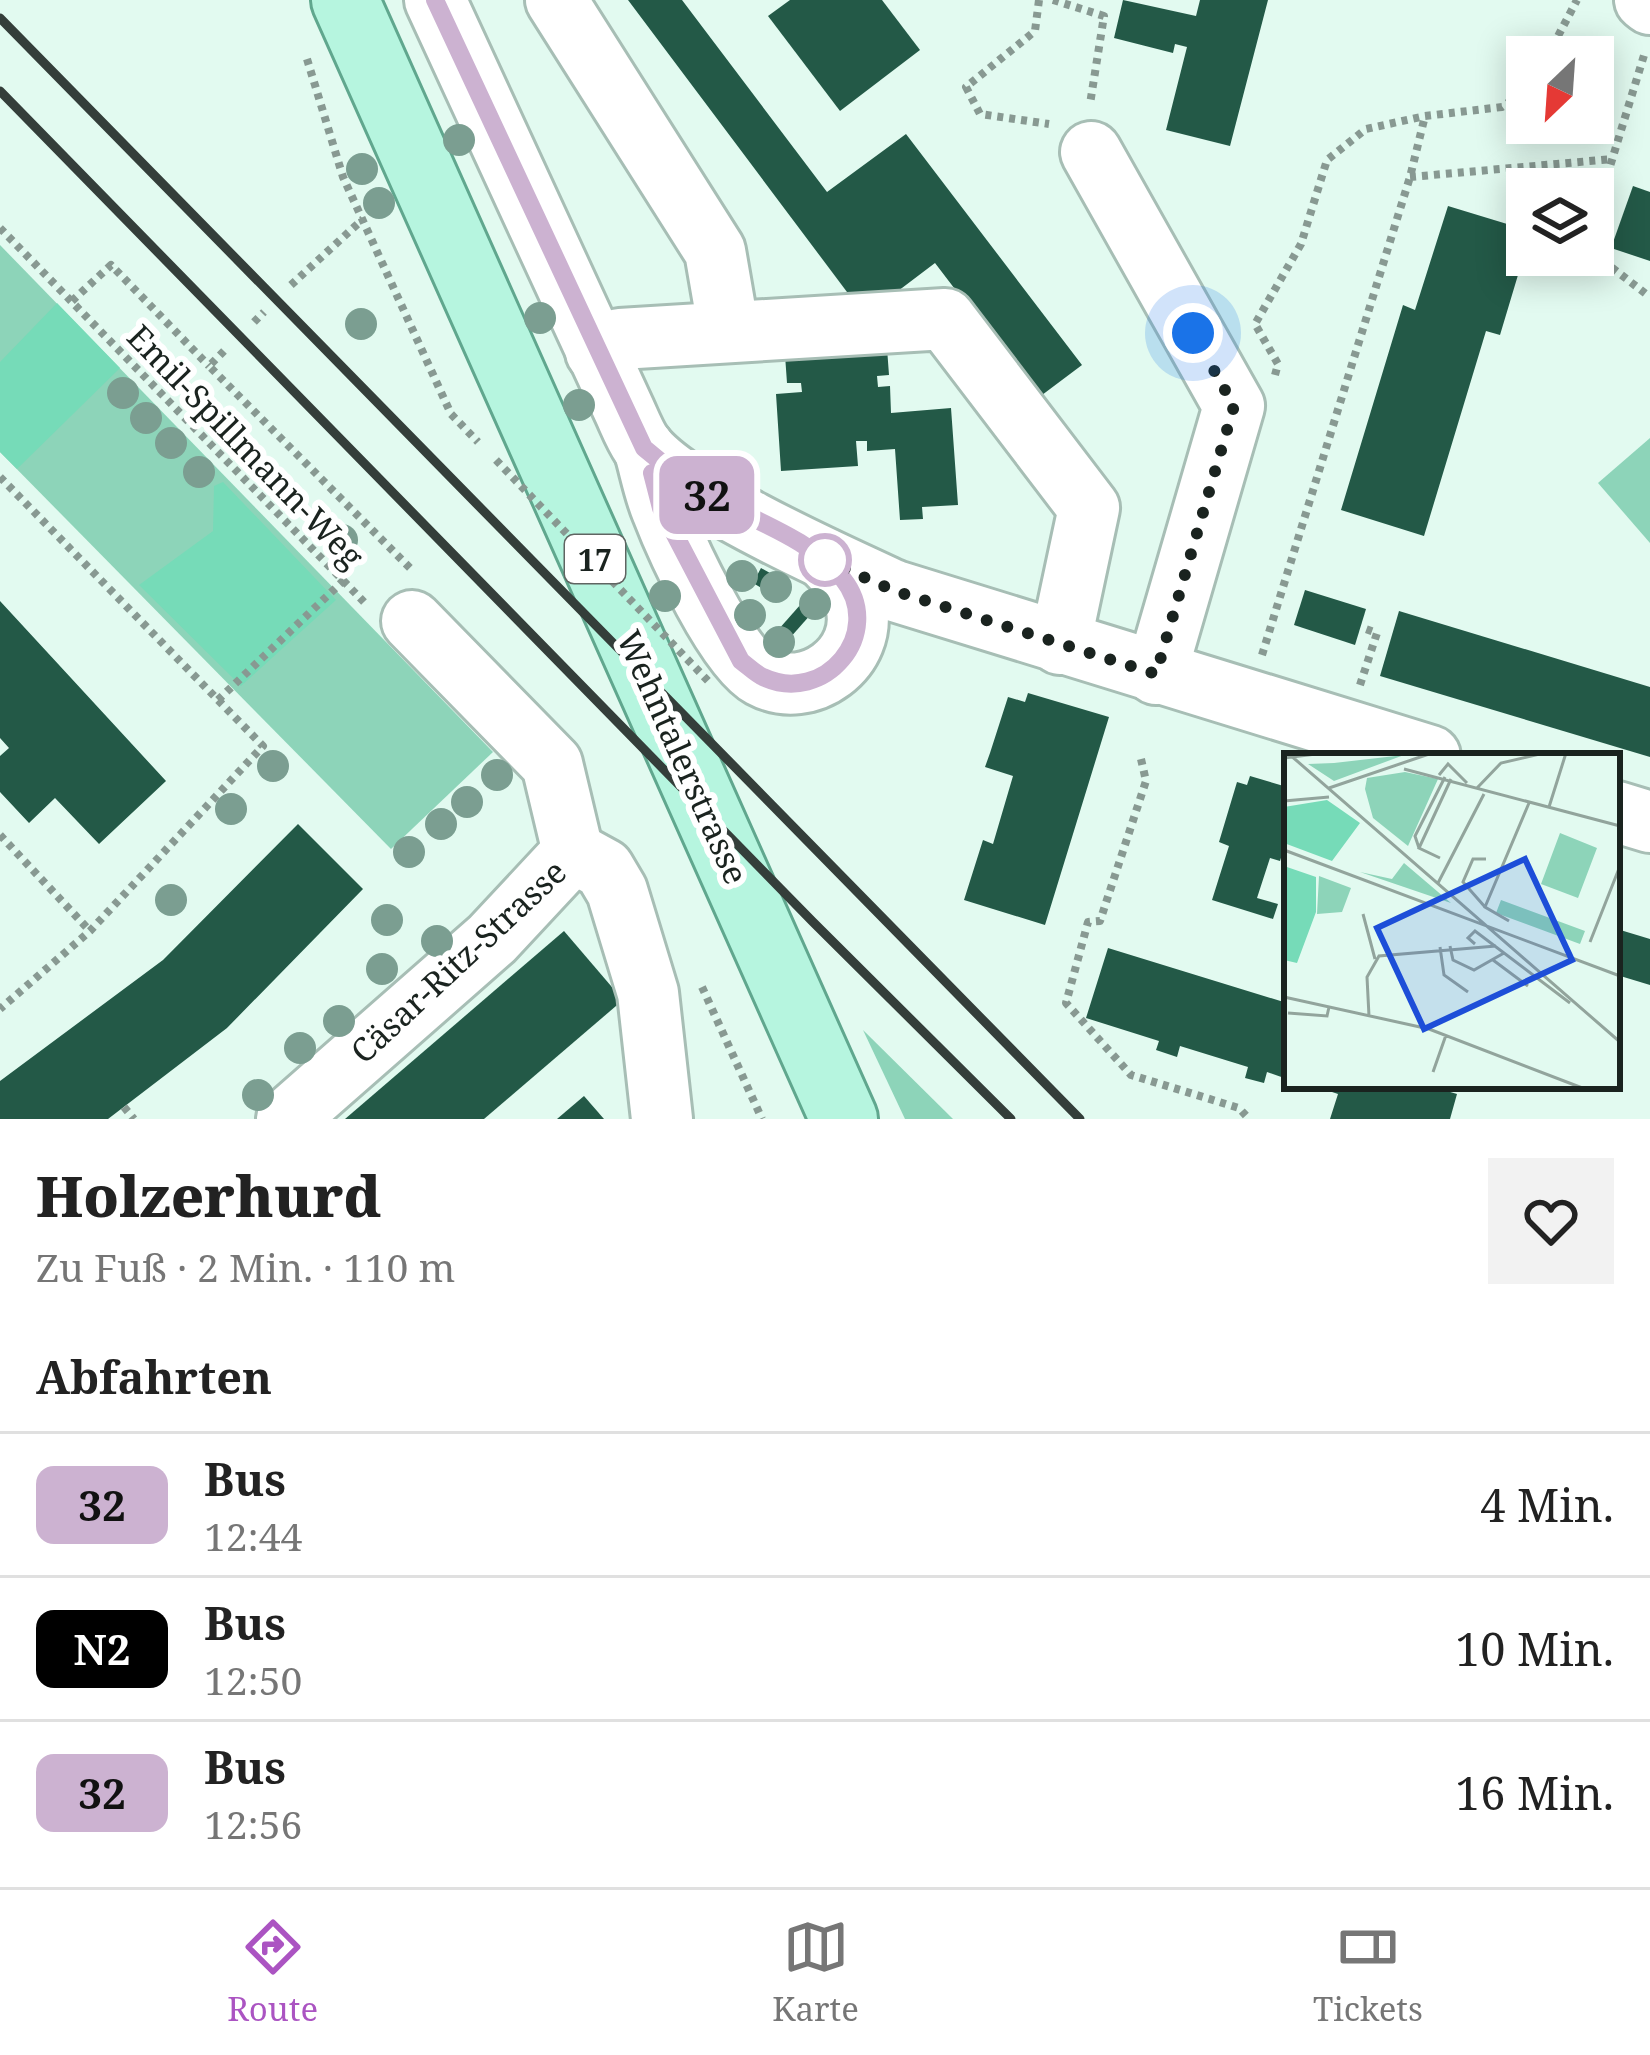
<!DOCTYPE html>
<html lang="de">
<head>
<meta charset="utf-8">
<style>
	:root { --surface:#fff; --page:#f2f2f2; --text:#222; --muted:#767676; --line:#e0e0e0; --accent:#ab54c2 }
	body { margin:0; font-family:"Noto Serif",serif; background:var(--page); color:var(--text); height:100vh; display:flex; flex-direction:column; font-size:45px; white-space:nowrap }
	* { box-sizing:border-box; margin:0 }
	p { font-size:39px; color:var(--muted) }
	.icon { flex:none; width:66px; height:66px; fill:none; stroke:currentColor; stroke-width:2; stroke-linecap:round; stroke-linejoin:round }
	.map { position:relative; height:1119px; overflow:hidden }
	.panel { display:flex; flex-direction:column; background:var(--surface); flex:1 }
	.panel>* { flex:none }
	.badge { padding:0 24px; border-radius:18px; font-size:42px; line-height:78px }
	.needle { width:78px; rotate:205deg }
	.controls { position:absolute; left:1506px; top:36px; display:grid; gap:24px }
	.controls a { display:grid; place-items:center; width:108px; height:108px; border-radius:0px; background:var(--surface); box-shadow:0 6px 30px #0003; font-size:60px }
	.you { position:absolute; width:60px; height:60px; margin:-30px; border:9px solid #fff; border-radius:50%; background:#1a73e8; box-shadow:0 0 0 18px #1a73e833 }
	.map>.badge { position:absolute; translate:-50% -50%; box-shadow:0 0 0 6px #fff }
	h2 { padding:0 36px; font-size:45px; line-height:108px }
	.round { display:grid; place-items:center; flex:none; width:126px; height:126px; border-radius:0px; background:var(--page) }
	.summary { display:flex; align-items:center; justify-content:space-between; height:204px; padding:0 36px }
	h1 { font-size:57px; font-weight:800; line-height:90px }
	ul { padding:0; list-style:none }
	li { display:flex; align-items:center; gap:36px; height:144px; padding:0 36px; border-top:3px solid var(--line) }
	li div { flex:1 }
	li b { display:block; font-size:45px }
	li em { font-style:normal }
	li .badge { min-width:132px; font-weight:700; text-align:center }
	.tab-bar { display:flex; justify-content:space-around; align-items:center; height:168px; border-top:3px solid var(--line); background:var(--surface); font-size:33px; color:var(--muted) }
	.tab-bar a { display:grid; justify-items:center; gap:6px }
	.tab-bar .selected { color:var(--accent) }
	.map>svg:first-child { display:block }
	.green { fill:#8dd4b9 }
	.forest { fill:#76dbb8 }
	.building { fill:#235947 }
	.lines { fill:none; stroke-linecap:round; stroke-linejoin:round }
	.minor-casing { stroke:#a7beb5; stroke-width:66 }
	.major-casing { stroke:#60a78e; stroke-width:72 }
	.path { stroke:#889992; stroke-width:8; stroke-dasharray:6 6; stroke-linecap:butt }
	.minor { stroke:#fff; stroke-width:60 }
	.major { stroke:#b6f5df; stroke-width:66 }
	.rail { stroke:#343e3a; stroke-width:9 }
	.path-bridge { stroke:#889992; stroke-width:8; stroke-dasharray:6 6; stroke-linecap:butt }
	.tree { fill:#7b9e91 }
	.line-casing { stroke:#fff; stroke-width:27 }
	.line { stroke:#ccb2d1; stroke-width:18 }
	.walk { stroke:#1a231f; stroke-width:12; stroke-dasharray:0 21.6 }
	.stop-dot { fill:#fff; stroke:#ccb2d1; stroke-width:6 }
	.labels { text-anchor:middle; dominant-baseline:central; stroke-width:12; stroke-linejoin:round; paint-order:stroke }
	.shield { fill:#fff; stroke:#5f6562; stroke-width:3 }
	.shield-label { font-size:30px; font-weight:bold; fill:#1a231f }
	.street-label { font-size:33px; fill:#1a231f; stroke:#fff }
	.inset-road { fill:none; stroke:#92a49c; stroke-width:3 }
	.view { fill:#1d4ed8; fill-opacity:0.15; stroke:#1d4ed8; stroke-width:6 }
	.inset-edge { fill:none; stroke:#1a231f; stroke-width:6 }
</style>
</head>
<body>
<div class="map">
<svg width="1650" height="1119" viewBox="0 0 1650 1119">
	<rect width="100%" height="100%" fill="#e2faf0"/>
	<g class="green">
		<polygon points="0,245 493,752 391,849 0,452"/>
		<polygon points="1650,438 1650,543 1598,483"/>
		<polygon points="863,1030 953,1119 905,1119"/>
	</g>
	<g class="forest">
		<polygon points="57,303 120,368 17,469 0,452 0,362"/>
		<polygon points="223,482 336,600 241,686 139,585 213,531 214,486"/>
	</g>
	<g class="building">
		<polygon points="628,0 682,0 827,192 906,134 1082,365 1038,398 935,263 865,316"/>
		<polygon points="790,0 882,0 920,50 840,111 768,16"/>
		<polygon points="1123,0 1196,16 1200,0 1268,0 1230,146 1166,130 1187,47 1175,44 1173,53 1114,38"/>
		<polygon points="1633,186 1650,192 1650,261 1611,248"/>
		<polygon points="1448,206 1527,230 1527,245 1500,335 1486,331 1424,536 1341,510 1403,305 1415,310"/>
		<polygon points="887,348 889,375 877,376 878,387 890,386 891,413 951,408 958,505 922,507 923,519 900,520 895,449 867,451 867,441 856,441 858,466 781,471 776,394 802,392 801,383 787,383 785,355"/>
		<polygon points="761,568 777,577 768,592 753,583"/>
		<polygon points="1305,590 1366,609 1355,645 1294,625"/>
		<polygon points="0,601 166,781 99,844 55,798 29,823 0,792 0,756 9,748 0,738"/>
		<polygon points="801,604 812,613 789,639 778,630"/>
		<polygon points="1399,611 1650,687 1650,757 1380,676"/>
		<polygon points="1028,693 1109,717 1045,925 964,900 983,840 993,844 1013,776 985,767 990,753 1008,697 1025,702"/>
		<polygon points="1250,776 1287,787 1287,839 1280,861 1270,858 1257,898 1278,904 1273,919 1212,900 1229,846 1219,842 1237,782 1247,785"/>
		<polygon points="298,824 363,889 227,1028 108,1119 0,1119 0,1081 163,960"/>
		<polygon points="1617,929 1650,939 1650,985 1617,975"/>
		<polygon points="564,931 623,1000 484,1119 345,1119"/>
		<polygon points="1108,948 1287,1003 1287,1079 1267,1072 1264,1083 1245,1078 1248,1067 1180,1046 1177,1057 1156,1050 1159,1041 1086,1018"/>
		<polygon points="1314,1086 1430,1086 1457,1094 1450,1119 1330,1119 1338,1094"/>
		<polygon points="584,1096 604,1119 557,1119"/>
	</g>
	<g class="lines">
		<defs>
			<g id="minor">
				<path d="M 435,0 L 625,412 C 630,423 635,436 642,446 C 679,494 836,564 895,591 L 1430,756"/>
				<polyline points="556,0 715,251 729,332"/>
				<polyline points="1645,0 1650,4"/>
				<polyline points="1091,152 1234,406 1156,674"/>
				<polyline points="596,352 620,339 945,319 1089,508 1060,644"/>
				<path d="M 644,448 C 650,468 654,491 662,510 C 677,549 727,658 761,676 C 809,702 869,657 856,605 C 852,586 838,573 825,559"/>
				<polyline points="1617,812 1650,822"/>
				<polyline points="573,852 604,869 617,891 648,993 662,1119"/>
				<polyline points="287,1119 492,939 573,852 552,764 412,621"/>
			</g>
			<polyline id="major" points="345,0 844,1119"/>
		</defs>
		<use href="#minor" class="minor-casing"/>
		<use href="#major" class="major-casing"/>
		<g class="path">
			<polyline points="1039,0 1035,31 966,87 980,114 1049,124"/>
			<polyline points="1053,0 1104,16 1090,104"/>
			<polyline points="1547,57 1577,0"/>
			<polyline points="307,59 343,177 451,414 478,442"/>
			<polyline points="1410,177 1613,159"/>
			<polyline points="1593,222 1645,52"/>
			<polyline points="0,228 364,602"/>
			<polyline points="1593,253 1650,297"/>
			<polyline points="291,285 363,219"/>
			<polyline points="72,301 111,265 209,366"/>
			<polyline points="254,322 264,312"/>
			<polyline points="224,351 209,366 413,571"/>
			<polyline points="1275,375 1278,364 1255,324 1301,244 1327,160 1366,129 1425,116 1502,107 1527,89"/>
			<polyline points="0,477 263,746 90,931 0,1009"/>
			<polyline points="1262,655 1410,177 1425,116"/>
			<polyline points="1360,685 1377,633 1366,629"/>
			<polyline points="218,700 344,580"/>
			<polyline points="1141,759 1146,781 1100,921 1088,922 1066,1003 1131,1075 1239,1108 1249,1119"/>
			<polyline points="0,835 90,931"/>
			<polyline points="702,987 762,1119"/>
			<polyline points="124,1107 134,1119"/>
		</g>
		<use href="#minor" class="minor"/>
		<use href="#major" class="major"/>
		<g class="rail">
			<polyline points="0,18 1080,1119"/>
			<polyline points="0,91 813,922 1011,1119"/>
		</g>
		<polyline class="path-bridge" points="496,460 711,684"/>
	</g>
	<g class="tree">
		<circle cx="459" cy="140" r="16"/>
		<circle cx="362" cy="169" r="16"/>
		<circle cx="379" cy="203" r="16"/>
		<circle cx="540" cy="318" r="16"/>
		<circle cx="361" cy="324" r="16"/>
		<circle cx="123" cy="393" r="16"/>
		<circle cx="579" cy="405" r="16"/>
		<circle cx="146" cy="418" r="16"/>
		<circle cx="171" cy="443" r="16"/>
		<circle cx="199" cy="472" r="16"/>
		<circle cx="342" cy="540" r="16"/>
		<circle cx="742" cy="576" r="16"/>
		<circle cx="776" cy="587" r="16"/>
		<circle cx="665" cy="596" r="16"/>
		<circle cx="815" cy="604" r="16"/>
		<circle cx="750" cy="615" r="16"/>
		<circle cx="779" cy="642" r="16"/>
		<circle cx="273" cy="766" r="16"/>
		<circle cx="497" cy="775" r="16"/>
		<circle cx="467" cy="802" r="16"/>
		<circle cx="231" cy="809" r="16"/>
		<circle cx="441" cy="824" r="16"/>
		<circle cx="409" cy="852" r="16"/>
		<circle cx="171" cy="900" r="16"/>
		<circle cx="387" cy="920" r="16"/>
		<circle cx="437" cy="941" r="16"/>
		<circle cx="382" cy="969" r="16"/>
		<circle cx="339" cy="1021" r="16"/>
		<circle cx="300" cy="1048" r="16"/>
		<circle cx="258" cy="1095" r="16"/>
	</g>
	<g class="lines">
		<defs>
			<path id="line" d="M 435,0 L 644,448 C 660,461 677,476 695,488 C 741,517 808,535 843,579 C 886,633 824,706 763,677 C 756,674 748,666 741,661 L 661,508 L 652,473"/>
		</defs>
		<use href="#line" class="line-casing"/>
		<use href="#line" class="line"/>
		<polyline class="walk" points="825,560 895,591 1156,674 1234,406 1193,333"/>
	</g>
	<circle class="stop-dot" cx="825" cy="560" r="24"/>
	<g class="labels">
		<rect class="shield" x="565" y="535" width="60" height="48" rx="9"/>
		<g class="shield-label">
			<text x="595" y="559">17</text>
		</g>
		<g class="street-label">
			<text transform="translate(246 446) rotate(46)">Emil-Spillmann-Weg</text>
			<text transform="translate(683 757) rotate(66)">Wehntalerstrasse</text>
			<text transform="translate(458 961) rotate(-43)">Cäsar-Ritz-Strasse</text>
		</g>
	</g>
	<g transform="translate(1284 753)">
		<rect width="336" height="336" fill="#e2faf0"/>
		<path d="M 120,2 L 50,28 L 24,11 L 50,10 ZM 121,19 L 154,26 L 124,93 L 89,65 L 81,36 L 83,25 ZM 276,80 L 313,95 L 294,145 L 257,131 ZM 120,110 L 167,150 L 76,119 L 108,126 ZM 35,123 L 67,135 L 58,159 L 33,161 ZM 217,147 L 301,178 L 296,191 L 212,160 Z" fill="#8dd4b9"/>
		<path d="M 43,47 L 76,70 L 48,108 L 0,90 L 0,54 ZM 0,113 L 32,124 L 32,159 L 13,210 L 0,207 Z" fill="#76dbb8"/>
		<path class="inset-road" d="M 5,1 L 336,289M 0,5 L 40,0M 120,16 L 336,73M 155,22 L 164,11 L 183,30M 45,35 L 148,0M 193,35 L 217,10 L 260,0M 0,48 L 45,44M 265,54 L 282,0M 135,95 L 131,83 L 161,24M 0,97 L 336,223M 156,105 L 135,95 L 167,26M 154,130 L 200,41M 201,154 L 179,129 L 189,106 L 202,106M 79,161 L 91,206M 225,168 L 201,154 L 245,50M 306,189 L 336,113M 191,191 L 184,185 L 191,178 L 286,250M 166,193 L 169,207 L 190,217 L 220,200M 156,194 L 160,222 L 184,239M 209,207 L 244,233M 0,244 L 145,276 L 301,336M 4,260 L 43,263 L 45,254M 85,263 L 83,224 L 95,203 L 212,193M 149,319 L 162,282"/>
		<path class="view" d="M 241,106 L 288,207 L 140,276 L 93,175 Z"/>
		<rect width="336" height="336" class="inset-edge"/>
	</g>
</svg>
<div class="controls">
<a><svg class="needle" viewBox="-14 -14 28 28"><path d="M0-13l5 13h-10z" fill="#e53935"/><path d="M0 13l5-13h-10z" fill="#767676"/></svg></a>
<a><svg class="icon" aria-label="layers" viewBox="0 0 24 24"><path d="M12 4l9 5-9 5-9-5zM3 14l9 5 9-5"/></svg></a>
</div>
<div class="you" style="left:1193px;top:333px"></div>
<b class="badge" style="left:707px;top:495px;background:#ccb2d1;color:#111">32</b>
</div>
<section class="panel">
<div class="summary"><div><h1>Holzerhurd</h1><p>Zu Fuß · 2 Min. · 110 m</p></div><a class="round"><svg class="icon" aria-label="heart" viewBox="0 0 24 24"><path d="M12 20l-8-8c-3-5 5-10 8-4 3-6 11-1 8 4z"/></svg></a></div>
<h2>Abfahrten</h2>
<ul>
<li><span class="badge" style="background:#ccb2d1;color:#111">32</span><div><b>Bus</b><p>12:44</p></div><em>4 Min.</em></li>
<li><span class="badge" style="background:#000;color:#fff">N2</span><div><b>Bus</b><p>12:50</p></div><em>10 Min.</em></li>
<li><span class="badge" style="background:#ccb2d1;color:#111">32</span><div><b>Bus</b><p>12:56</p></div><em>16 Min.</em></li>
</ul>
</section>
<nav class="tab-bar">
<a class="selected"><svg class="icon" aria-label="directions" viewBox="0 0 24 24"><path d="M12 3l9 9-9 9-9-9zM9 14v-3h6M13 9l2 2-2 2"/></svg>Route</a>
<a><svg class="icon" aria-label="map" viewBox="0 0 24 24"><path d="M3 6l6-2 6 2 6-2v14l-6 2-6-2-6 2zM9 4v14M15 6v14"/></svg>Karte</a>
<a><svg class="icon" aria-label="tickets" viewBox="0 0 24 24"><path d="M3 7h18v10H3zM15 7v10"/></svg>Tickets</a>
</nav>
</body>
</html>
